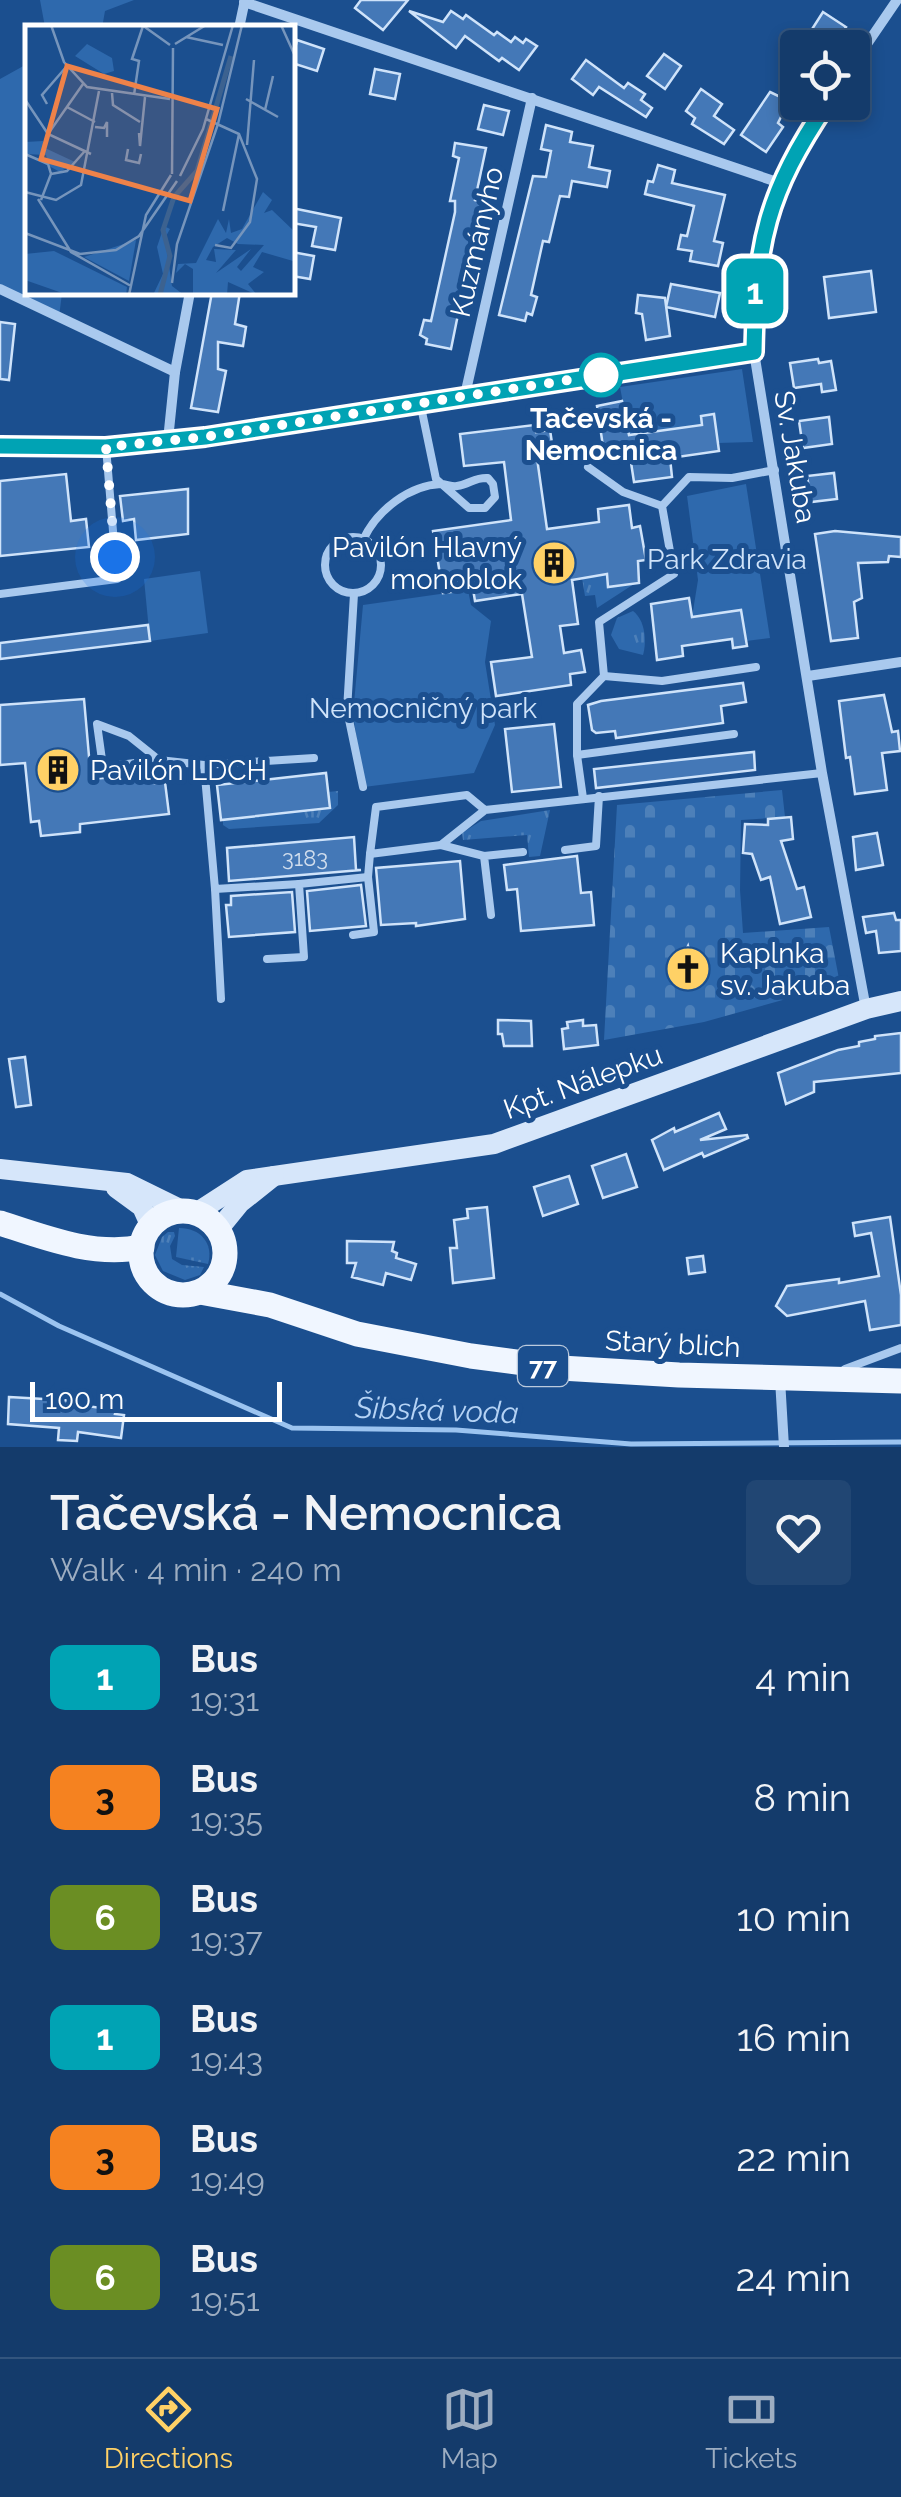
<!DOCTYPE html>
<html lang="en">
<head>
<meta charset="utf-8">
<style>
	:root { --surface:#143b6b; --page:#214673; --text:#f1f3f6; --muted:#9dadc1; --line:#33557e; --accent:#ffd166 }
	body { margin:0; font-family:Raleway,sans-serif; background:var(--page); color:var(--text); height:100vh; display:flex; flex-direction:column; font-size:38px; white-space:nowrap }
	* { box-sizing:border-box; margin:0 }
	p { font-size:32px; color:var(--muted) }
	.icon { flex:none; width:55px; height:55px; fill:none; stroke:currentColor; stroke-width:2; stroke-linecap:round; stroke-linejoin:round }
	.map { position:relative; height:1447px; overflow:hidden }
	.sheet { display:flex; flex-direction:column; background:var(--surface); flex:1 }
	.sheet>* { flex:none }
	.badge { padding:0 20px; border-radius:15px; font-size:35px; line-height:65px }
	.buttons { position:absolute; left:780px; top:30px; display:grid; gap:20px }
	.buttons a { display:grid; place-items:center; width:90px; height:90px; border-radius:10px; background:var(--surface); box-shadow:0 5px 15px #0003,0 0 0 2px var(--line); font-size:50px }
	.scale { position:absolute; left:30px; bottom:25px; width:252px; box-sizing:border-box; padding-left:10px; border:5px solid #fff; border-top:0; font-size:28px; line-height:35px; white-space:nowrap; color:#fff; -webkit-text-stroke:8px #1b4f8f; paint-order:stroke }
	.you { position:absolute; width:50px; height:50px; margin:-25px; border:8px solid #fff; border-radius:50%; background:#1a73e8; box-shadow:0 0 0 15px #1a73e833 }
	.map>.badge { position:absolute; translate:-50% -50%; box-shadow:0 0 0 5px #fff }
	.round { display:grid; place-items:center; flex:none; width:105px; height:105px; border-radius:10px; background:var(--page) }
	.headline { display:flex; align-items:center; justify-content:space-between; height:170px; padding:0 50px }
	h1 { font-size:48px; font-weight:600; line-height:75px }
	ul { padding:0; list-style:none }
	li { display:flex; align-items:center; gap:30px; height:120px; padding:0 50px }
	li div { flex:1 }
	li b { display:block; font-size:38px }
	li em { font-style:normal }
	li .badge { min-width:110px; font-weight:700; text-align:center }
	.tabs { display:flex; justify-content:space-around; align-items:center; height:140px; border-top:2px solid var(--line); background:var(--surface); font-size:28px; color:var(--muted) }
	.tabs a { display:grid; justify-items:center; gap:5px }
	.tabs .active { color:var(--accent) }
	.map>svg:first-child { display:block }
	.grass { fill:url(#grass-tufts) }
	.cemetery { fill:url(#cemetery-stones) }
	.green { fill:#2e69ad }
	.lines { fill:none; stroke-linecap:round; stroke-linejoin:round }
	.stream { stroke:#9cc4f0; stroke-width:5 }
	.building { fill:#4478b7; stroke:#cfe3fa; stroke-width:2.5 }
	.lane { stroke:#a9c9ee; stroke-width:8 }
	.street { stroke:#a9c9ee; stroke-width:10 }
	.secondary { stroke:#d6e6fa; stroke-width:20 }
	.primary { stroke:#f0f6ff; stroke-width:25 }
	.line-casing { stroke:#fff; stroke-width:22 }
	.line { stroke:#00a3b4; stroke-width:15 }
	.walk { stroke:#fff; stroke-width:10; stroke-dasharray:0 18 }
	.stop-dot { fill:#fff; stroke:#00a3b4; stroke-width:5 }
	.labels { text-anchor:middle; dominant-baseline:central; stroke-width:10; stroke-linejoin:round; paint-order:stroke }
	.number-label { font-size:22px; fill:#d0dded }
	.shield { fill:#1b4f8f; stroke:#bbcadd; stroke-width:2.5 }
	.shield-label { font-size:25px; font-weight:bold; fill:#fff }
	.street-label { font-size:28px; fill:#fff; stroke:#1b4f8f }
	.stop-label { font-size:28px; font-weight:bold; fill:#fff; stroke:#1b4f8f }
	.poi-label { font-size:28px; fill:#fff; stroke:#1b4f8f; text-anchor:start }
	.park-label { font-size:28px; fill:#cfe3fa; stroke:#1b4f8f }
	.water-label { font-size:30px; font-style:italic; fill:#b5d3f5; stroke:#1b4f8f }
	.inset-river { fill:none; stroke:#3c6290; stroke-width:5 }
	.inset-road { fill:none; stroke:#7695bc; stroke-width:2.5 }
	.view { fill:#ee8249; fill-opacity:0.15; stroke:#ee8249; stroke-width:5 }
	.inset-edge { fill:none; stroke:#fff; stroke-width:5 }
</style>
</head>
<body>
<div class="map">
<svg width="901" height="1447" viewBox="0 0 901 1447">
	<defs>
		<pattern id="grass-tufts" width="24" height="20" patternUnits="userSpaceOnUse" patternTransform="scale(2.5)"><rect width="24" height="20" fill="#2e69ad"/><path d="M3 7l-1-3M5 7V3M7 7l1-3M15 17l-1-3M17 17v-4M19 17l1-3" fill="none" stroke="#4d80b9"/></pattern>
		<pattern id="cemetery-stones" width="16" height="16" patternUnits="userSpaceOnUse" patternTransform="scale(2.5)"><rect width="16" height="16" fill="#2e69ad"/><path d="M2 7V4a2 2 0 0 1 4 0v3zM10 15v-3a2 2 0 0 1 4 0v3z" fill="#4d80b9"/></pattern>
	</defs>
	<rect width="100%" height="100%" fill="#1b4f8f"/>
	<g class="grass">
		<polygon points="607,574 609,587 634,584 597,608 595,595 585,596 582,578"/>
		<path d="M 633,611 C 645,620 647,641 643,655 L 619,649 L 611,635 L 617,618 Z"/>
		<polygon points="338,791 338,805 319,823 229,829 223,825 223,820 329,808 328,792"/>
		<polygon points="550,810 540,856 529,857 527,835 463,840 462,833 481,821"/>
		<path d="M 179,1228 C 200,1228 214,1243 208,1264 L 176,1257 Z"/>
		<polygon points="168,1232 174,1232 175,1236 170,1246 172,1259 182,1265 204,1267 200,1275 185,1280 163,1271 155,1255 162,1237"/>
	</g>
	<polygon class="cemetery" points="782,790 785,817 741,820 740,890 743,933 829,927 840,984 704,1022 604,1040 617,805"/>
	<g class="green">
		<polygon points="40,0 134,0 105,11 102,28 45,27"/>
		<polygon points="27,64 28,292 62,293 59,317 0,289 0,79"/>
		<polygon points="742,369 753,442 718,443 714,414 702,425 629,435 620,387"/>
		<polygon points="746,484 770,638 746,641 741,610 692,617 698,580 687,496"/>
		<polygon points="200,571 208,633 150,641 144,579"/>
		<polygon points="468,590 471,605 491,621 485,662 495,725 474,773 364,787 353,714 363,605"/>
	</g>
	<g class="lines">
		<polyline class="stream" points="0,1294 59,1326 292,1428 456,1430 631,1444 901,1442"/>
	</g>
	<g class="building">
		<polygon points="361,0 408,0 383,30 355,8"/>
		<polygon points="409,11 443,22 451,11 463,19 466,15 494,35 497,32 511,42 515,37 523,43 526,39 537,46 519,70 502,58 499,61 465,36 456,48"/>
		<polygon points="823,12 846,27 832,48 800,48"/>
		<polygon points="297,40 324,49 317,71 292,63"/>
		<polygon points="664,54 681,66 665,89 647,76"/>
		<polygon points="586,60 624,88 628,83 645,94 641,100 652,108 646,117 599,87 593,95 572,79"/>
		<polygon points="375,69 400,74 395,99 370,94"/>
		<polygon points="701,89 722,104 714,116 734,130 724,144 692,124 695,118 686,111"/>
		<polygon points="770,92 789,101 778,123 783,127 766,152 741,135"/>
		<polygon points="484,105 509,111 503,135 478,129"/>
		<polygon points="546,125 572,132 570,142 593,146 589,167 610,171 607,187 572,181 569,197 560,196 549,242 543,241 531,295 537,297 532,315 527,313 525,321 499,315 533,176 546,177 551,151 541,149"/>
		<polygon points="455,143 486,148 475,200 486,203 481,226 478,226 471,265 468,265 451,349 426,344 427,339 420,335 424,320 431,321 455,212 455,201 450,201 459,158 453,156"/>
		<polygon points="658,165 675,170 672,183 725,195 714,241 723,243 718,266 690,261 692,251 678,249 681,235 687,236 694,206 645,194 648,181 653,182"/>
		<polygon points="292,208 341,218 335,250 312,246 316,227 292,223"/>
		<polygon points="292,252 314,256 310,279 292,276"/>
		<polygon points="871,271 876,312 829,318 824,277"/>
		<polygon points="671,284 720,293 715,317 666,307"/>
		<polygon points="212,292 240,292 235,324 246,327 243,346 218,342 218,369 226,371 218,412 191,408"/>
		<polygon points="638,295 665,298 670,336 646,340 642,314 636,313"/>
		<polygon points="0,322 15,324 9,380 0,379"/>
		<polygon points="818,359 819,363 831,361 836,390 822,392 821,384 794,388 790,363"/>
		<polygon points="622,401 629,435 702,425 701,416 714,414 719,451 670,458 672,477 634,482 630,456 605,460 597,406"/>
		<polygon points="829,417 832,444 803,448 799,421"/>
		<polygon points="534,425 536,432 550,430 554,456 537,458 547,529 599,522 598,509 629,505 632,528 640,526 646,560 638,561 639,583 608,587 607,574 572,580 578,624 560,626 564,653 581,650 585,672 570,674 571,685 496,696 491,662 532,657 522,594 475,601 473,589 443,593 433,531 511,520 504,462 464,466 460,434"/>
		<polygon points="834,473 837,499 811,502 807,476"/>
		<polygon points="66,474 71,521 86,519 89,547 0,556 0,481"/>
		<polygon points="188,489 188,534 136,540 134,519 123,521 120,496"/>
		<polygon points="835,531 901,537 901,557 889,556 888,562 858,563 862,598 854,602 858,638 831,641 815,534"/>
		<polygon points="689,598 692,617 741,610 747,646 733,648 732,639 682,646 683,656 657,660 651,604"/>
		<polygon points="148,625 150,641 0,659 0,643"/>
		<polygon points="743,683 746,702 721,706 723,723 616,738 615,731 596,733 592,730 588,705 601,701"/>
		<polygon points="884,695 892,732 898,731 900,751 882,753 887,790 855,794 850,757 846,758 839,701"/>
		<polygon points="84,699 91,779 155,774 155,783 165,782 169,814 80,824 80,832 41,836 39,821 31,822 25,763 0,765 0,705"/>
		<polygon points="554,724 561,787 512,792 505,729"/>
		<polygon points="754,752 755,770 596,788 594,769"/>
		<polygon points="326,773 330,808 221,820 217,785"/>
		<polygon points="791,817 793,839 781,841 797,889 804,887 811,917 780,924 770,877 761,880 752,854 743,853 745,824 768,825 768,819"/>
		<polygon points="877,833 883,865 856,870 853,837"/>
		<polygon points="354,837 356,870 361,870 229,881 227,848"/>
		<polygon points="577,856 581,893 591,892 594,925 521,931 517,889 507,890 504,865"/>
		<polygon points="460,861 465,919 416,926 416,923 381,925 376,868"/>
		<polygon points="361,885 366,926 310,931 307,891"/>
		<polygon points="292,892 295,932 229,937 226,905 231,905 231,896"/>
		<polygon points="894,913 896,920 901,920 901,951 879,953 876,931 866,933 863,917"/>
		<polygon points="688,946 695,976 682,978 680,963"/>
		<polygon points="498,1020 531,1021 532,1046 504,1046 502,1034 498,1034"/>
		<polygon points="583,1020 583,1026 596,1025 598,1045 564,1049 562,1029 568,1028 567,1022"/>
		<polygon points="901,1033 901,1073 814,1082 814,1092 786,1104 778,1073 838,1050 859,1046 859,1042 875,1039 875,1036"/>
		<polygon points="25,1057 31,1105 16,1107 9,1059"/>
		<polygon points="719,1113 726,1129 700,1140 747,1135 748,1138 704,1157 702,1153 664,1170 652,1140 674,1128 675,1132"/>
		<polygon points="626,1154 637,1187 603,1198 592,1166"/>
		<polygon points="569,1176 578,1204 543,1216 534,1187"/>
		<polygon points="487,1207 494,1278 453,1283 450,1248 457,1248 454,1220 468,1218 467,1209"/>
		<polygon points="890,1217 901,1295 901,1325 870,1330 865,1301 787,1316 776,1306 787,1286 839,1279 839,1283 879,1276 871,1233 855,1236 853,1223"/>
		<polygon points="347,1241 394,1242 392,1251 397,1253 396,1258 416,1264 411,1280 386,1273 383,1285 352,1277 356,1263 347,1263"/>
		<polygon points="703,1256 705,1272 689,1274 687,1258"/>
		<polygon points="9,1397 62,1400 72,1401 72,1404 116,1410 115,1414 124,1415 121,1438 78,1432 77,1441 58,1440 59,1428 8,1424"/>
	</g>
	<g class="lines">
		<g class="lane">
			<polyline points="588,467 623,492 662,506"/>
			<circle cx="353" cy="565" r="28"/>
			<path d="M 364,538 C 377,511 409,485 441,484 C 446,484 452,487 457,486 C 470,484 475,477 488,478 L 493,484 L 495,497 L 485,508 L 469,508 L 436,479 L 420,402"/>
			<polyline points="0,594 117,579 106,447"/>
			<polyline points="354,594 347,710 363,787"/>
			<polyline points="604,676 662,681 756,667"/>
			<polyline points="577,755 734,734"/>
			<polyline points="159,760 103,767 97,724 129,736 159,760 204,765"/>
			<polyline points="583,798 577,755 577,704 604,676 599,622 674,574 662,506 689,477 732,478 775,470"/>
			<polyline points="485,810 441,845 370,854 376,807 467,795 485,810 822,773"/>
			<polyline points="441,845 484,856"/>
			<polyline points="565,850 596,846 599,796"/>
			<polyline points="299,884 215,889 204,765 314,758"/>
			<polyline points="215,889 221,999"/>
			<polyline points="491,915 484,856 523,852"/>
			<polyline points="353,935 374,932 368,877 370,854"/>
			<polyline points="267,959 304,957 299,884 368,877"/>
			<polyline points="845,1369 901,1348"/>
		</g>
		<g class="street">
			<polyline points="244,2 780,183"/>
			<polyline points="239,28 245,0"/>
			<polyline points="852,66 897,0"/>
			<path d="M 828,102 C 767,194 755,243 754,352 L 822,773 L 866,1009"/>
			<polyline points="0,289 175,372"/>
			<polyline points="465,395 532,98"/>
			<polyline points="168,440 175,372 190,292"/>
			<polyline points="0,446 106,447 205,437 754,352"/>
			<polyline points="808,676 901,662"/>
			<polyline points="780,1379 784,1447"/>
		</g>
		<g class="secondary">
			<polyline points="0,1169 127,1183 186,1212"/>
			<polyline points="116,1188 142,1207 151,1227"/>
			<polyline points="196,1213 247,1180 494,1144 866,1009 901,1001"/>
			<polyline points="218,1230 240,1203 274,1176"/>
		</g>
		<g class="primary">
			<circle cx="183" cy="1253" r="42"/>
			<path d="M 0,1223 C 46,1238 94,1257 142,1247"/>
			<polyline points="200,1292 270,1305 357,1334 471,1356 561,1368 679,1375 901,1381"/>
		</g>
	</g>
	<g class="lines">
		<defs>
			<path id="line" d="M 0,446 L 106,447 L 205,437 L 754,352 C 756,242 766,194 828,102"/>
		</defs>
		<use href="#line" class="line-casing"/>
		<use href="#line" class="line"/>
		<polyline class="walk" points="115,557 106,447 205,437 601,375"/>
	</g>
	<defs>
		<symbol id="building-disc" viewBox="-11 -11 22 22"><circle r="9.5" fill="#ffd166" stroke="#1b4f8f"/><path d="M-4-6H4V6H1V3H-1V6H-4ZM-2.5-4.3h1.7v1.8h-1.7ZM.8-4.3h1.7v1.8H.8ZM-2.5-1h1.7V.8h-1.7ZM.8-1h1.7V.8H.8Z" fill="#111"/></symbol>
		<symbol id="church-disc" viewBox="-11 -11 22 22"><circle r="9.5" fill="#ffd166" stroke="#1b4f8f"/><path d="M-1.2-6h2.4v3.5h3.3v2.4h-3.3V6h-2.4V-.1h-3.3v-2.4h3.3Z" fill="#111"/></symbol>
	</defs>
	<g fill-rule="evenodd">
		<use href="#building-disc" x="529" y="538" width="50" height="50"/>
		<use href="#building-disc" x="33" y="745" width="50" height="50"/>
		<use href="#church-disc" x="663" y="944" width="50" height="50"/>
	</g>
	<circle class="stop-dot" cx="601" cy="375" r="20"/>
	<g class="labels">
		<g class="number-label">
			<text x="305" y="858">3183</text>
		</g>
		<rect class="shield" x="518" y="1346" width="50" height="40" rx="8"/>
		<g class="shield-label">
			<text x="543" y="1366">77</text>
		</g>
		<g class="street-label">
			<text transform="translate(477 242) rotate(-77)">Kuzmányho</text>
			<text transform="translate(795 457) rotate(80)">Sv. Jakuba</text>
			<text transform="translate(583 1082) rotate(-20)">Kpt. Nálepku</text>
			<text transform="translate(673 1344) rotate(3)">Starý blich</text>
		</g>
		<g class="stop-label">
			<text x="601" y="418">Tačevská -<tspan x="601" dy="32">Nemocnica</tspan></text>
		</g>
		<g class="poi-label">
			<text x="522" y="547" text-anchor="end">Pavilón Hlavný<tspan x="522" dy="32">monoblok</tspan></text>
			<text x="90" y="770">Pavilón LDCH</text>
			<text x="720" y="953">Kaplnka<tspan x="720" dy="32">sv. Jakuba</tspan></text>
		</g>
		<g class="park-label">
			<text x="727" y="559">Park Zdravia</text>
			<text x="423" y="708">Nemocničný park</text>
		</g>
		<g class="water-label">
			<text transform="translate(437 1410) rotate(2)">Šibská voda</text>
		</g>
	</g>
	<g transform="translate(25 25)">
		<rect width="270" height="270" fill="#1b4f8f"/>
		<path d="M 111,215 L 104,256 L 59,232 Z" fill="#2e69ad"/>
		<path d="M 238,167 L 247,175 L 239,188 L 247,185 L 270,207 L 268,236 L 237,227 L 228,242 L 239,247 L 223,259 L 232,270 L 203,257 L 202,270 L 168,270 L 168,244 L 160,239 L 151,248 L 153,239 L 171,238 L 193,194 L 201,208 L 204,194 L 206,208 L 217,204 ZM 202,213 L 213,219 L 239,220 L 216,246 L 212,242 L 226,224 L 191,248 L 211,225 L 189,224 L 191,237 L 181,235 L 188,222 ZM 139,201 L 145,204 L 140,213 L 147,261 L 159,270 L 128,270 L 138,249 L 132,222 Z" fill="#2e69ad" fill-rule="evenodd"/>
		<path d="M 29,226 L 102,262 L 101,270 L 43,270 L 0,255 L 0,229 Z" fill="#2e69ad"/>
		<path d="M 62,19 L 87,33 L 89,46 L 79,49 L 50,31 ZM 18,116 L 20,123 L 50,137 L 35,147 L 24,141 L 21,130 L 0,129 L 0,117 Z" fill="#2e69ad"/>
		<path class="inset-river" d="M 135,270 L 145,231 L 138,205 L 149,172 L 172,146 L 206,31"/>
		<path class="inset-road" d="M 26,0 L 39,37 L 62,62 L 145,74M 117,0 L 145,20M 256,0 L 270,31M 161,12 L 198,20M 150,19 L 181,0M 87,68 L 88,80 L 115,97M 109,70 L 114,36 L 107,34 L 118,1M 221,74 L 253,92M 1,76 L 23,109 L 66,129M 22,79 L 17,70 L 42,41M 42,82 L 70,97M 240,85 L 248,51M 181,94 L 214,109 L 232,154 L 225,197 L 206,223 L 190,220M 70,102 L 79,103 L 82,97 L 82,112M 114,108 L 115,121 L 120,72M 23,109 L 58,59M 222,120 L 229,35M 103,124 L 101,135 L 114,138 L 116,129M 0,129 L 23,139 L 26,149 L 16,175M 26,149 L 42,146 L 59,127M 147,149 L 148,23M 155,151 L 178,104 L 208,0M 0,167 L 31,175 L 56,160 L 74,66M 13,174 L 46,227 L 106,261M 198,186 L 214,109M 0,208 L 55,229 L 91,225 L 114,211 L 152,156M 147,258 L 152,219 L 193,99 L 217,0M 104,270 L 121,190 L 146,150"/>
		<path class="view" d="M 42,41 L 192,84 L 165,176 L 16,134 Z"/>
		<rect width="270" height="270" class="inset-edge"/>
	</g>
</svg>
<div class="buttons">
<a><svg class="icon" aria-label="locate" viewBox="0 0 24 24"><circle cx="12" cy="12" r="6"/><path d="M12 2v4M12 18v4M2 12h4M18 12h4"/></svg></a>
</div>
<div class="scale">100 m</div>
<div class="you" style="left:115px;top:557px"></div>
<b class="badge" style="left:755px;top:291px;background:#00a3b4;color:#fff">1</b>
</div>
<section class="sheet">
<div class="headline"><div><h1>Tačevská - Nemocnica</h1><p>Walk · 4 min · 240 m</p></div><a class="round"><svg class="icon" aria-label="heart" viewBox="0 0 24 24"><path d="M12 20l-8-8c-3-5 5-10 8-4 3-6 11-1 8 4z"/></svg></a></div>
<ul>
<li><span class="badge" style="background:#00a3b4;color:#fff">1</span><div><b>Bus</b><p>19:31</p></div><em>4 min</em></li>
<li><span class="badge" style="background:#f58220;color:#111">3</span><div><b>Bus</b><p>19:35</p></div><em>8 min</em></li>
<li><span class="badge" style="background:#6b8e23;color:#fff">6</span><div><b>Bus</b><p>19:37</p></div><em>10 min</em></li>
<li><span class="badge" style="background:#00a3b4;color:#fff">1</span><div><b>Bus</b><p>19:43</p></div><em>16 min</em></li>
<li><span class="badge" style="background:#f58220;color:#111">3</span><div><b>Bus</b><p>19:49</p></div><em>22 min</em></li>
<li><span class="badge" style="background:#6b8e23;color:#fff">6</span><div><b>Bus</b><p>19:51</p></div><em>24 min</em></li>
</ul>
</section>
<nav class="tabs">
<a class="active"><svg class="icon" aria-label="directions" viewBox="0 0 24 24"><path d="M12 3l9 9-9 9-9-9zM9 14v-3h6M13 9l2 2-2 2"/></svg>Directions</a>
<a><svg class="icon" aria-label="map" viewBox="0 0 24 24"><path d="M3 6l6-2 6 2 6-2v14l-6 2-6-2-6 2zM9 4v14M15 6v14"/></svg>Map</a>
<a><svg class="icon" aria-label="tickets" viewBox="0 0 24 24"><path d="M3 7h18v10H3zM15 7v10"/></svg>Tickets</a>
</nav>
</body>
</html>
